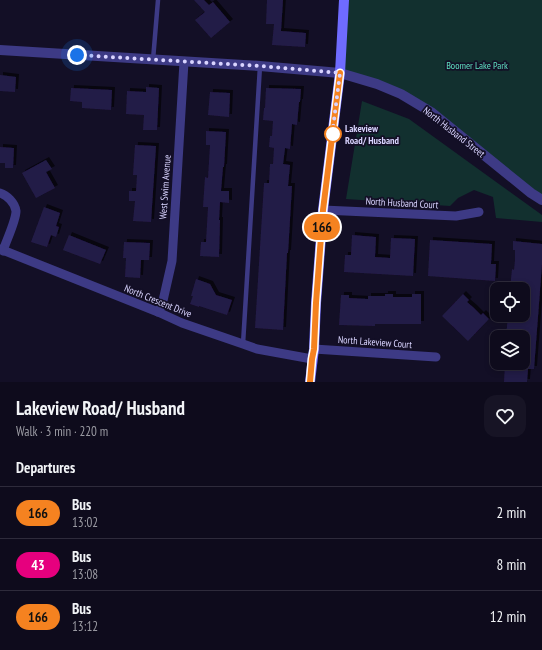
<!DOCTYPE html>
<html lang="en">
<head>
<meta charset="utf-8">
<style>
	:root { --surface:#0e0b1c; --page:#171425; --text:#f1f3f6; --muted:#9b9ba3; --line:#2e2b3b }
	body { margin:0; font-family:"PT Sans Narrow",sans-serif; background:var(--page); color:var(--text); height:100vh; display:flex; flex-direction:column; font-size:15px; white-space:nowrap }
	* { box-sizing:border-box; margin:0 }
	p { font-size:13px; color:var(--muted) }
	.icon { flex:none; width:22px; height:22px; fill:none; stroke:currentColor; stroke-width:2; stroke-linecap:round; stroke-linejoin:round }
	.map { position:relative; height:382px; overflow:hidden }
	.sheet { display:flex; flex-direction:column; background:var(--surface); flex:1 }
	.sheet>* { flex:none }
	.badge { padding:0 8px; border-radius:13px; font-size:14px; line-height:26px }
	.buttons { position:absolute; left:490px; top:282px; display:grid; gap:8px }
	.buttons a { display:grid; place-items:center; width:40px; height:40px; border-radius:8px; background:var(--surface); box-shadow:0 2px 6px #0003,0 0 0 1px var(--line); font-size:20px }
	.you { position:absolute; width:20px; height:20px; margin:-10px; border:3px solid #fff; border-radius:50%; background:#1a73e8; box-shadow:0 0 0 6px #1a73e833 }
	.map>.badge { position:absolute; translate:-50% -50%; box-shadow:0 0 0 2px #fff }
	h2 { padding:0 16px; font-size:15px; line-height:36px }
	.round { display:grid; place-items:center; flex:none; width:42px; height:42px; border-radius:12px; background:var(--page) }
	.overview { display:flex; align-items:center; justify-content:space-between; height:68px; padding:0 16px }
	h1 { font-size:19px; font-weight:600; line-height:30px }
	ul { padding:0; list-style:none }
	li { display:flex; align-items:center; gap:12px; height:52px; padding:0 16px; border-top:1px solid var(--line) }
	li div { flex:1 }
	li b { display:block; font-size:15px }
	li em { font-style:normal }
	li .badge { min-width:44px; font-weight:700; text-align:center }
	.map>svg:first-child { display:block }
	.green { fill:#12302f }
	.building { fill:#241b47; filter:url(#shadow) }
	.lines { fill:none; stroke-linecap:round; stroke-linejoin:round }
	.service { stroke:#3d3a85; stroke-width:4.5 }
	.minor { stroke:#3d3a85; stroke-width:9 }
	.tertiary { stroke:#3d3a85; stroke-width:10 }
	.secondary { stroke:#6f6bff; stroke-width:10 }
	.line-casing { stroke:#fff; stroke-width:9 }
	.line { stroke:#f58220; stroke-width:6 }
	.walk { stroke:#d9d4ff; stroke-width:4; stroke-dasharray:0 7.2 }
	.stop-dot { fill:#fff; stroke:#f58220; stroke-width:2 }
	.labels { text-anchor:middle; dominant-baseline:central; stroke-width:3.5; stroke-linejoin:round; paint-order:stroke }
	.park-label { font-size:10px; fill:#5fe0c0; stroke:#130f26 }
	.stop-label { font-size:10px; font-weight:bold; fill:#d9d4ff; stroke:#130f26; text-anchor:start }
	.street-label { font-size:10px; fill:#d9d4ff; stroke:#130f26 }
</style>
</head>
<body>
<div class="map">
<svg width="542" height="382" viewBox="0 0 542 382">
	<defs>
		<filter id="shadow"><feDropShadow dx="3" dy="-3" stdDeviation="0" flood-color="#0009"/></filter>
	</defs>
	<rect width="100%" height="100%" fill="#130f26"/>
	<g class="green">
		<polygon points="346,0 542,0 542,199 432,111 341,72"/>
		<polygon points="362,101 409,119 542,215 542,222 496,218 493,197 474,190 458,198 450,206 346,199"/>
	</g>
	<g class="building">
		<polygon points="194,0 204,0 209,5 213,2 230,22 211,38 195,20 205,12"/>
		<polygon points="267,0 283,0 281,31 306,33 305,47 272,45 274,24 266,24"/>
		<polygon points="0,75 16,77 15,92 0,91"/>
		<polygon points="146,87 159,88 157,130 143,130 144,115 126,114 127,91 146,92"/>
		<polygon points="71,88 112,90 111,110 82,108 82,102 70,101"/>
		<polygon points="266,88 301,89 300,102 299,102 297,125 292,124 290,149 285,148 283,164 290,165 288,186 292,186 288,253 287,253 283,330 255,328 264,183 269,183 270,164 273,164 274,148 269,147 270,136 272,136 273,121 263,120 264,108 265,108"/>
		<polygon points="210,92 230,93 229,117 208,115"/>
		<polygon points="206,131 226,132 224,167 223,167 221,191 229,191 229,203 220,202 219,220 220,220 219,257 200,256 201,242 206,242 208,207 203,207 205,177 208,178 210,145 206,145"/>
		<polygon points="135,145 156,146 151,222 133,221 135,201 129,201 129,191 136,191 137,175 133,175"/>
		<polygon points="0,147 14,148 13,168 5,168 5,163 0,163"/>
		<polygon points="46,160 52,169 46,172 55,188 36,198 22,173"/>
		<polygon points="44,207 60,213 56,226 59,227 56,237 51,235 47,247 31,242"/>
		<polygon points="69,235 106,250 100,264 63,250"/>
		<polygon points="352,235 376,237 375,257 390,258 391,238 415,239 413,276 344,272 345,255 351,255"/>
		<polygon points="430,240 492,244 491,264 496,264 495,281 428,276"/>
		<polygon points="513,241 542,244 542,264 534,369 528,369 527,382 504,382 505,363 523,363 523,337 506,337 508,315 523,315 523,289 510,289 512,269 514,270 515,260 515,250 513,250"/>
		<polygon points="124,242 150,243 149,260 141,260 140,278 125,277 126,258 123,258"/>
		<polygon points="196,279 210,284 216,295 232,300 227,315 199,306 199,307 190,304 193,296 191,296"/>
		<polygon points="385,294 393,294 393,297 412,297 412,294 421,294 421,324 375,324 375,326 339,325 341,295 349,295 349,298 368,299 368,296 385,296"/>
		<polygon points="463,294 469,300 467,302 474,308 481,315 483,313 489,319 468,341 442,316"/>
	</g>
	<g class="lines">
		<g class="service">
			<polyline points="153,60 158,0"/>
			<polyline points="243,344 260,66"/>
		</g>
		<g class="minor">
			<path d="M 0,193 C 7,195 15,203 16,211 C 16,221 6,241 3,251"/>
			<polyline points="323,210 456,216 479,212"/>
			<polyline points="0,249 158,312 182,323 243,344 257,349 312,359"/>
			<polyline points="158,312 162,305 172,261 184,62"/>
			<polyline points="314,349 436,357"/>
		</g>
		<polyline class="tertiary" points="0,50 260,66 340,73 377,84 401,94 431,112 531,193 542,200"/>
		<polyline class="secondary" points="310,382 314,349 316,303 323,210 340,73 344,0"/>
	</g>
	<g class="lines">
		<defs>
			<polyline id="line" points="310,382 312,359 314,349 316,303 323,210 340,73"/>
		</defs>
		<use href="#line" class="line-casing"/>
		<use href="#line" class="line"/>
		<polyline class="walk" points="77,55 260,66 340,73 332,136 333,134"/>
	</g>
	<circle class="stop-dot" cx="333" cy="134" r="8"/>
	<g class="labels">
		<g class="park-label">
			<text x="477" y="65">Boomer Lake Park</text>
		</g>
		<g class="stop-label">
			<text x="345" y="128">Lakeview<tspan x="345" dy="12">Road/ Husband</tspan></text>
		</g>
		<g class="street-label">
			<text transform="translate(454 132) rotate(38)">North Husband Street</text>
			<text transform="translate(165 187) rotate(-86)">West Swim Avenue</text>
			<text transform="translate(402 203) rotate(3)">North Husband Court</text>
			<text transform="translate(158 301) rotate(22)">North Crescent Drive</text>
			<text transform="translate(375 342) rotate(4)">North Lakeview Court</text>
		</g>
	</g>
</svg>
<div class="buttons">
<a><svg class="icon" aria-label="locate" viewBox="0 0 24 24"><circle cx="12" cy="12" r="6"/><path d="M12 2v4M12 18v4M2 12h4M18 12h4"/></svg></a>
<a><svg class="icon" aria-label="layers" viewBox="0 0 24 24"><path d="M12 4l9 5-9 5-9-5zM3 14l9 5 9-5"/></svg></a>
</div>
<div class="you" style="left:77px;top:55px"></div>
<b class="badge" style="left:322px;top:227px;background:#f58220;color:#111">166</b>
</div>
<section class="sheet">
<div class="overview"><div><h1>Lakeview Road/ Husband</h1><p>Walk · 3 min · 220 m</p></div><a class="round"><svg class="icon" aria-label="heart" viewBox="0 0 24 24"><path d="M12 20l-8-8c-3-5 5-10 8-4 3-6 11-1 8 4z"/></svg></a></div>
<h2>Departures</h2>
<ul>
<li><span class="badge" style="background:#f58220;color:#111">166</span><div><b>Bus</b><p>13:02</p></div><em>2 min</em></li>
<li><span class="badge" style="background:#e6007e;color:#fff">43</span><div><b>Bus</b><p>13:08</p></div><em>8 min</em></li>
<li><span class="badge" style="background:#f58220;color:#111">166</span><div><b>Bus</b><p>13:12</p></div><em>12 min</em></li>
</ul>
</section>
</body>
</html>
